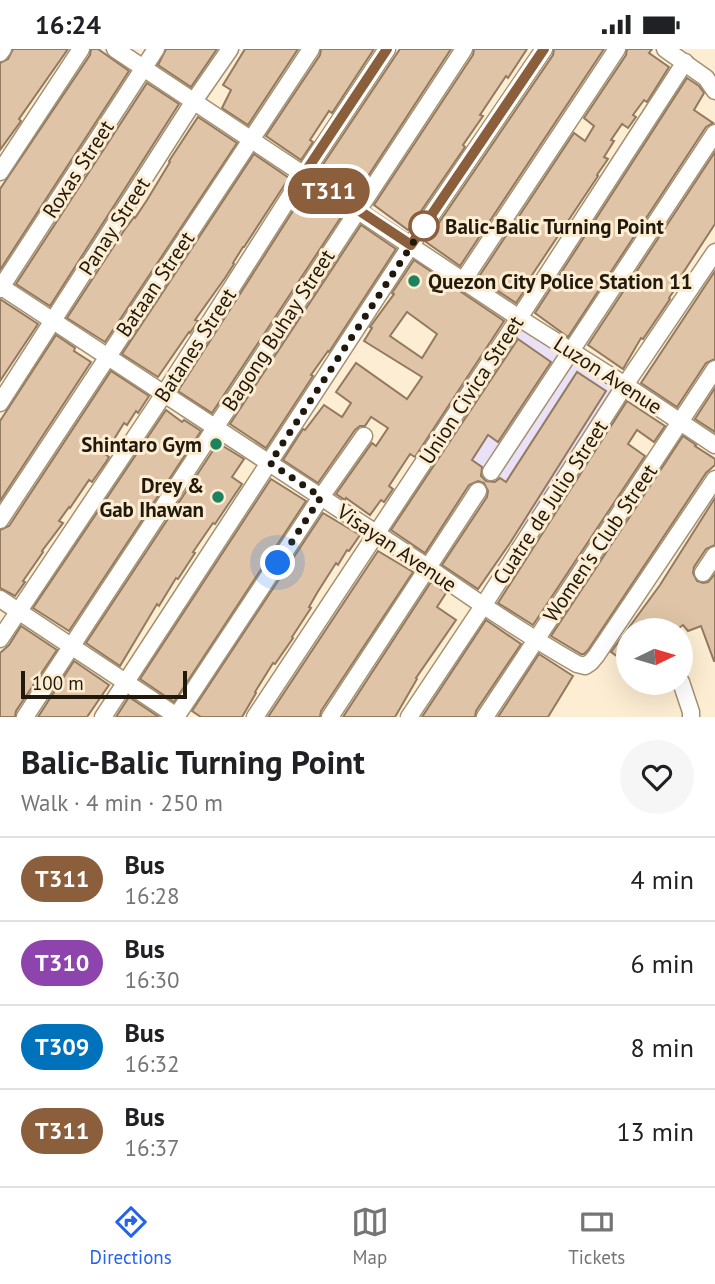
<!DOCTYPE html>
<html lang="en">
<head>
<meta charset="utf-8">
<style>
	:root { --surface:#fff; --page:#f6f6f6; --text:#202124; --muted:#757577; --line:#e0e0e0; --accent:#2563eb }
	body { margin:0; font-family:"PT Sans",sans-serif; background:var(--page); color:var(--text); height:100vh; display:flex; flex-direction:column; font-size:26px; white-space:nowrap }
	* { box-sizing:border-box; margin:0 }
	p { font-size:23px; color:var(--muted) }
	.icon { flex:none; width:38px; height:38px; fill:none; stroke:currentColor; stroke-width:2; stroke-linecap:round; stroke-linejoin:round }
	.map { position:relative; height:668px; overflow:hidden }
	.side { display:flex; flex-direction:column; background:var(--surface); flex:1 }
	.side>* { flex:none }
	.badge { padding:0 14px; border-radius:23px; font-size:24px; line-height:46px }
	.needle { width:46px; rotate:85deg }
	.fabs { position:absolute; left:616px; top:569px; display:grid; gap:14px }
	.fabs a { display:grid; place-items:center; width:77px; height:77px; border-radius:50%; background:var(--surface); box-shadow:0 7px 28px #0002; font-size:35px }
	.scale { position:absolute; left:21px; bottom:18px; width:166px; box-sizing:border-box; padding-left:7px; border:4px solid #20190c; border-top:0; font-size:19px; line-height:24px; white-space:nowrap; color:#20190c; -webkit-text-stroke:5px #fdedd2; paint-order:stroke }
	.you { position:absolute; width:35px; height:35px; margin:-18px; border:5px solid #fff; border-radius:50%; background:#1a73e8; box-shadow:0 0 0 10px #1a73e833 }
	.map>.badge { position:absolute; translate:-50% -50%; box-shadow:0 0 0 4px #fff }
	.round { display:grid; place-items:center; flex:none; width:74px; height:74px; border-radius:37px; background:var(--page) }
	.overview { display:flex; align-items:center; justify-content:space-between; height:119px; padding:0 21px }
	h1 { font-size:33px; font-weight:700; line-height:52px }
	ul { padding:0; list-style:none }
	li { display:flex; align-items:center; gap:21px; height:84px; padding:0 21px; border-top:2px solid var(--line) }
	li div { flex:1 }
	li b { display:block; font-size:26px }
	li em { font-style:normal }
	li .badge { min-width:77px; font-weight:700; text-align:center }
	.status { display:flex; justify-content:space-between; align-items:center; height:49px; padding:0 35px; background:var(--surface); direction:ltr }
	.status svg { height:19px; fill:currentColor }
	.dock { display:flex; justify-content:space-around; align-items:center; height:98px; border-top:2px solid var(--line); background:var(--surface); font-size:19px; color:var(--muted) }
	.dock a { display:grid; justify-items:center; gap:4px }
	.dock .active { color:var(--accent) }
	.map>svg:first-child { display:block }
	.commercial { fill:#eae1f6 }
	.building { fill:#dfc4a7; stroke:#93795f; stroke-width:2; fill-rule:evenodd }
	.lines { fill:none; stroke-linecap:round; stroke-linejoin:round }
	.minor-casing { stroke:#a49171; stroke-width:19 }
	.minor { stroke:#fff; stroke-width:16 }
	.line-casing { stroke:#fff; stroke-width:16 }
	.line { stroke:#8b5e3c; stroke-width:10 }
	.walk { stroke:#20190c; stroke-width:7; stroke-dasharray:0 12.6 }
	.stop-dot { fill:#fff; stroke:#8b5e3c; stroke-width:3.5 }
	.poi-dot { fill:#1c835e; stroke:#fdedd2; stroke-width:2.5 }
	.labels { text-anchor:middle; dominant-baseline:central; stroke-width:6; stroke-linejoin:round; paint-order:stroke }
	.street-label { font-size:21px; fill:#20190c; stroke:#fdedd2 }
	.stop-label { font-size:21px; font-weight:bold; fill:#20190c; stroke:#fdedd2; text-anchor:start }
	.poi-label { font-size:21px; font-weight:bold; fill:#20190c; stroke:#fdedd2; text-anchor:end }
</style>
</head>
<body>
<div class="status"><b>16:24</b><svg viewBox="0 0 49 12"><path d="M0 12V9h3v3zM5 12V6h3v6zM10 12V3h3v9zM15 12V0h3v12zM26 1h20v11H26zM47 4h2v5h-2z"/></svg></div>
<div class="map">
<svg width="715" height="668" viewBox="0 0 715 668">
	<rect width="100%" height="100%" fill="#fdedd2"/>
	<polygon class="commercial" points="519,274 616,336 522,481 426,418"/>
	<g class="building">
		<polygon points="13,0 68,0 19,70 21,72 0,101 0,14 8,10"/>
		<polygon points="91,0 98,0 129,22 0,221 0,140 90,6"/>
		<polygon points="166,0 217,0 191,38 158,16"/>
		<polygon points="245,0 298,0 248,76 222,59 231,41 223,36"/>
		<polygon points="321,0 374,0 332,64 329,62 310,91 313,93 301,111 266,87 320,6"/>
		<polygon points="400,0 451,0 355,147 318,123"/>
		<polygon points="474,0 527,0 508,29 506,27 480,66 483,67 463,96 465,98 408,181 374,156 473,6"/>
		<polygon points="554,0 604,0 460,217 426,193 553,6"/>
		<polygon points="627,0 652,0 649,4 669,18 647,53 644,51 633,66 636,68 628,79 622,75 611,91 614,92 604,108 608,110 597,126 598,127 526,235 528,236 516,254 478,229 574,84 585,92 594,77 584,69 626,6"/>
		<polygon points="687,29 699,37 704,44 694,61 713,74 706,78 568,288 535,264"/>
		<polygon points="147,34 179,55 50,257 16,235"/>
		<polygon points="198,68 237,94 105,293 67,269 123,183 134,168 135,169 147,151 170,113 169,112"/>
		<polygon points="715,103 715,175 677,233 679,234 669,249 670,250 643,290 641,289 623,320 588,296"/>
		<polygon points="254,105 289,129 244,198 243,198 233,214 234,215 225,229 195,271 198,272 190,284 189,283 158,328 122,305"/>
		<polygon points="307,140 343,165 212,364 178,342"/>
		<polygon points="361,176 396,200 329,303 328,302 311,326 313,327 266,399 230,375"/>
		<path d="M 414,211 L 504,272 L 415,408 L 410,405 L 389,437 L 393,440 L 384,453 L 381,451 L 370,466 L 346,449 L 345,451 L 336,445 L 372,394 L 376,397 L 388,379 L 371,368 L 365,377 L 360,377 L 355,381 L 318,434 L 283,411 L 303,380 L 305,381 L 324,356 L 342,368 L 351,354 L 336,343 L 356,314 L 407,350 L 422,328 L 364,292 L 372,279 L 370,278 L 394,245 L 392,244 ZM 407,263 L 437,285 L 422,309 L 390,287 Z"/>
		<polygon points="715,222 715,310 706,314 677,358 641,334"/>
		<polygon points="0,250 38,275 0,332"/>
		<polygon points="56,286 75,299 74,302 91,313 0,452 0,372"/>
		<polygon points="518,290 551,313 498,393 488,386 472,411 482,418 481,427 486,432 495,433 500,429 506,433 577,323 606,342 510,494 478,540 442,516 487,448 488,442 484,434 478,432 469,436 425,504 391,481"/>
		<polygon points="111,322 149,347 138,364 136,362 127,376 124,374 105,405 109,408 106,413 92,433 89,431 70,459 69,458 59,472 63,474 42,502 43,503 23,532 25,533 15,547 0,539 0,481 9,477"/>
		<polygon points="715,339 715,383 695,370"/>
		<polygon points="627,352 665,377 654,393 637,381 628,395 645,407 533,576 498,554"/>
		<polygon points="166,361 182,373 184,371 201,382 69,582 33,559"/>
		<polygon points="683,387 696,396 695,397 715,410 715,416 706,424 588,601 584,605 581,605 551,587"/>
		<polygon points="218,394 244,410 232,428 242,435 215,475 213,474 204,487 193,503 195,504 178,530 176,529 159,557 157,555 120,617 86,594"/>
		<polygon points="271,430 306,452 174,653 140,630"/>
		<polygon points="715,449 715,496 706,500 694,518 693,524 697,532 703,534 708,533 715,525 715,612 714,612 701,577 688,582 683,576 676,581 673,581 665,573 662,578 658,575 654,581 628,581 628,615 611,603 660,536"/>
		<polygon points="323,464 360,486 349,502 347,501 338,516 336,514 317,544 309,558 311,559 292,588 293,589 275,615 273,614 255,643 256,644 242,668 201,668 192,662"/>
		<polygon points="378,502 413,523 321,662 320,668 268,668"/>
		<polygon points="431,533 446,544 437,558 456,571 416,629 417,630 395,668 343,668"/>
		<polygon points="486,571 521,595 476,662 475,668 422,668"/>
		<polygon points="21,577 57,601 16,662 15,668 0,668 0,604 9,596"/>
		<polygon points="539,605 573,627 548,668 498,668"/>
		<polygon points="74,612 109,636 87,668 38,668"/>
		<polygon points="129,648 159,668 116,668"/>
	</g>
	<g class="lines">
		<defs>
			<g id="minor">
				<polyline points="115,0 519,269 625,336 715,396"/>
				<polyline points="665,0 706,29 715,42"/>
				<polyline points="0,4 3,0"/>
				<polyline points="0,123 81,0"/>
				<polyline points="463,232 617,0"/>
				<path d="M 0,237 L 429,519 C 477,553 526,586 577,615 L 585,617 L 591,613 L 596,607 L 715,430"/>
				<polyline points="0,240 156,0"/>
				<polyline points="0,354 194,52 230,0"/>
				<polyline points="491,423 715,84"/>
				<polyline points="0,471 311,0"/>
				<polyline points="703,524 715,506"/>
				<polyline points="0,550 178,668"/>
				<polyline points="0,590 164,345 304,125 387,0"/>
				<polyline points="681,633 691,663 691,668"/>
				<polyline points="25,668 464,0"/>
				<polyline points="103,668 411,196 544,0"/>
				<polyline points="176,668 321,448 364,387"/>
				<polyline points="255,668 519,269 685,13"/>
				<polyline points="330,668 478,442"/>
				<polyline points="409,668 483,557 625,336 715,203"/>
				<polyline points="485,668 715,320"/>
			</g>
		</defs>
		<use href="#minor" class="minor-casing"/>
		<use href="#minor" class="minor"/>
	</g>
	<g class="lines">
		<defs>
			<polyline id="line" points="387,0 304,125 411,196 544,0"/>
		</defs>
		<use href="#line" class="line-casing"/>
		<use href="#line" class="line"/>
		<polyline class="walk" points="278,514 321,448 270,414 424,177"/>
	</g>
	<circle class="stop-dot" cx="424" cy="177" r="14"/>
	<g class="poi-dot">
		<circle cx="414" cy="232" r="7"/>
		<circle cx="216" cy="395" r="7"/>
		<circle cx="218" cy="448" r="7"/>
	</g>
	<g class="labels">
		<g class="street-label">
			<text transform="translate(78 120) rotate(-57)">Roxas Street</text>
			<text transform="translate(114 177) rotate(-57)">Panay Street</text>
			<text transform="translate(155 235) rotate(-56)">Bataan Street</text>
			<text transform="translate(278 281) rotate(-57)">Bagong Buhay Street</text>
			<text transform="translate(195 296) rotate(-57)">Batanes Street</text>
			<text transform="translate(608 326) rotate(33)">Luzon Avenue</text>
			<text transform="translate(471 341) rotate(-57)">Union Civica Street</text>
			<text transform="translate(550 453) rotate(-57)">Cuatre de Julio Street</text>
			<text transform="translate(600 494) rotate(-56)">Women's Club Street</text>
			<text transform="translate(397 499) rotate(34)">Visayan Avenue</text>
		</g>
		<g class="stop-label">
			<text x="445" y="177">Balic-Balic Turning Point</text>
		</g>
		<g class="poi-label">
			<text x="428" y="232" text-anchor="start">Quezon City Police Station 11</text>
			<text x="202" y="395">Shintaro Gym</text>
			<text x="204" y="436">Drey &amp;<tspan x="204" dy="24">Gab Ihawan</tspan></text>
		</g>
	</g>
</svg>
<div class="fabs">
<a><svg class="needle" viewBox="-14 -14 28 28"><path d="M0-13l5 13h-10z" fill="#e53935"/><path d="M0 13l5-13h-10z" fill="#757577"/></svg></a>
</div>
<div class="scale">100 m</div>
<div class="you" style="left:278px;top:514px"></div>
<b class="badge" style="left:329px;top:142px;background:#8b5e3c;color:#fff">T311</b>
</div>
<section class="side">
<div class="overview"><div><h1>Balic-Balic Turning Point</h1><p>Walk · 4 min · 250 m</p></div><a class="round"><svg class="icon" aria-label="heart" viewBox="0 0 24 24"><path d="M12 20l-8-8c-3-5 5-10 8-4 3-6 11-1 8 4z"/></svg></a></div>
<ul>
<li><span class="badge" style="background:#8b5e3c;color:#fff">T311</span><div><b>Bus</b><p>16:28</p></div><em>4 min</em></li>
<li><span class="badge" style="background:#8e44ad;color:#fff">T310</span><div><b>Bus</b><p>16:30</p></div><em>6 min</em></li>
<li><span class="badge" style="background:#0072bc;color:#fff">T309</span><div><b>Bus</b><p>16:32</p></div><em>8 min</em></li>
<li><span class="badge" style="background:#8b5e3c;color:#fff">T311</span><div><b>Bus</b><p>16:37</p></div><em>13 min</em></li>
</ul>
</section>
<nav class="dock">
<a class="active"><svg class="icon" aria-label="directions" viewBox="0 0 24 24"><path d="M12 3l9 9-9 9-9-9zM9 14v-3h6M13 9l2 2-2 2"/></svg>Directions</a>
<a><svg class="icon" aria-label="map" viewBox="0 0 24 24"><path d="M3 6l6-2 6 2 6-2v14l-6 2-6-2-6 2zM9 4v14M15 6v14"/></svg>Map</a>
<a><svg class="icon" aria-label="tickets" viewBox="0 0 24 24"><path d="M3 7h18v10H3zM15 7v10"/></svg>Tickets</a>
</nav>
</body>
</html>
